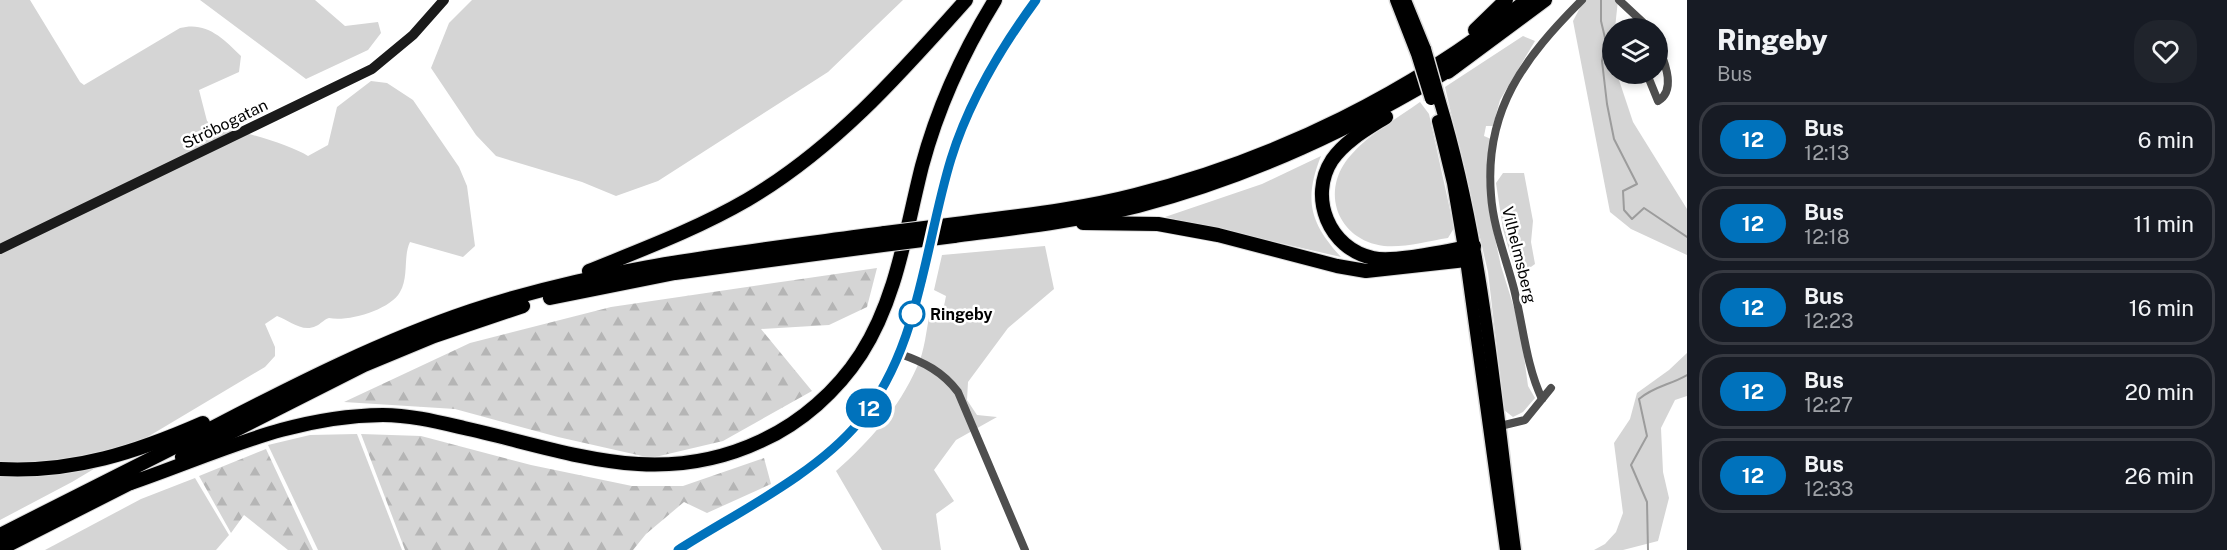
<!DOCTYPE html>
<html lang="en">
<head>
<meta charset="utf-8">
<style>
	:root { --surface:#171b24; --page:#20242c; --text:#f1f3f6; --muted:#9ea1a6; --line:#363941 }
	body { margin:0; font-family:"Public Sans",sans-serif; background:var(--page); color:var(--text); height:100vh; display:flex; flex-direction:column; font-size:22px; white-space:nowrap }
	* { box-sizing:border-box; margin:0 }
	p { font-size:20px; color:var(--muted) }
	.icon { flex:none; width:33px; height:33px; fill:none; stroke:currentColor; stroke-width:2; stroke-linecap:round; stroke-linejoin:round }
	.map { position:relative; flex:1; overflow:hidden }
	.side { display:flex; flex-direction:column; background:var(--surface); width:540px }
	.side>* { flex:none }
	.badge { padding:0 12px; border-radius:20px; font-size:21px; line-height:39px }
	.fabs { position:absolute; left:1602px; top:18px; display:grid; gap:12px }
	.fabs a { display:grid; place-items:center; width:66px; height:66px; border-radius:50%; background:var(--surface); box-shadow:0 3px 9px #0003; font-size:30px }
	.map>.badge { position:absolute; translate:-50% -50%; box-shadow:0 0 0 3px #fff }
	.round { display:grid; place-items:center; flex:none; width:63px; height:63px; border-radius:24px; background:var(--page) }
	.summary { display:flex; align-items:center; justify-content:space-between; height:102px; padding:0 30px }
	h1 { font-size:28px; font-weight:800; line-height:45px }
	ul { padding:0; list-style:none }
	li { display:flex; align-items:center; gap:18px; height:75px; margin:0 12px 9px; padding:0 18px; border:3px solid var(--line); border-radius:24px }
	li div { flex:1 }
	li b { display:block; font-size:22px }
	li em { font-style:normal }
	li .badge { min-width:66px; font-weight:700; text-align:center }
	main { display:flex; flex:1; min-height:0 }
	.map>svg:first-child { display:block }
	.grass { fill:#d5d5d5 }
	.forest { fill:url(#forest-firs) }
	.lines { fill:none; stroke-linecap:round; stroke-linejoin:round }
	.stream { stroke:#9c9c9c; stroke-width:2 }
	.primary-casing { stroke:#dbdbdb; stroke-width:15 }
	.highway-casing { stroke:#dbdbdb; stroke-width:16 }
	.street { stroke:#4e4e4e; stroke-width:8 }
	.secondary { stroke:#1b1b1b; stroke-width:10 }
	.primary { stroke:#000; stroke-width:12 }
	.highway { stroke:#000; stroke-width:14 }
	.primary-bridge-casing { stroke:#dbdbdb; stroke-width:15; stroke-linecap:butt }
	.highway-bridge-casing { stroke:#dbdbdb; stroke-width:16; stroke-linecap:butt }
	.primary-bridge { stroke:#000; stroke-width:12 }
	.highway-bridge { stroke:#000; stroke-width:14 }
	.line-casing { stroke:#fff; stroke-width:14 }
	.line { stroke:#0072bc; stroke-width:9 }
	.stop-dot { fill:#fff; stroke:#0072bc; stroke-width:3 }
	.labels { text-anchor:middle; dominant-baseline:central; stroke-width:5; stroke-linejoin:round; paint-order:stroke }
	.street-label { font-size:16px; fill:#000; stroke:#fff }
	.stop-label { font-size:16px; font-weight:bold; fill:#000; stroke:#fff; text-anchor:start }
</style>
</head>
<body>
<main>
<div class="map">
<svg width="1687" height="550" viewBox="0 0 1687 550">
	<defs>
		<pattern id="forest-firs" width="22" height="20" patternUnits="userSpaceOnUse" patternTransform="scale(1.5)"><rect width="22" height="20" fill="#d5d5d5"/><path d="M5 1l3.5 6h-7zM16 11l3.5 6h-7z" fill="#b5b5b5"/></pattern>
	</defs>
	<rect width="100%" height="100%" fill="#fff"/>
	<g class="grass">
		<path d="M 0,0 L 30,0 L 80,82 L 84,85 L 180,28 C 206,21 223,38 241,56 L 239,72 L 199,90 L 207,121 L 218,130 C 238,128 290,145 308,156 L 328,145 L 337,107 L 371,81 L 387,83 L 413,100 L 459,167 L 467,186 L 475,246 L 463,257 L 410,242 C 403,256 409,277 400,292 C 390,310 348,322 329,318 C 323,320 321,324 316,326 C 302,333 289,320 277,316 L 265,324 L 275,347 L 275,356 L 265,367 L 72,482 L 0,520 Z"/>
		<polygon points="200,0 315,0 345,26 378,22 381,33 368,50 306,79"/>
		<polygon points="472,0 903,0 828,72 658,181 616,196 582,182 496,156 476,135 431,68 449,23"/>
		<polygon points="1584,0 1618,0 1615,28 1612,28 1612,74 1617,74 1633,122 1687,209 1687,255 1631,229 1610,212 1573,21"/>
		<polygon points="1523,36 1535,41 1500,100 1493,126 1486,126 1484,136 1491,139 1486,179 1490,215 1501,266 1520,327 1528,386 1535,398 1523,412 1513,417 1504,410 1488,272 1445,87"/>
		<path d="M 1420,102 L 1429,114 L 1454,228 L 1448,238 C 1428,241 1404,248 1384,246 C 1337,240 1319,190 1351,155 C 1369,134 1398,118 1420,102 Z"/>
		<path d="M 1321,156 C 1304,199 1309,222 1341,257 L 1165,217 L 1262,184 Z"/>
		<polygon points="1503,173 1524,173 1533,221 1531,242 1535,264 1517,277 1503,229 1496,183"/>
		<path d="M 1045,246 L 1054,289 L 1008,328 L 968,382 L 967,400 L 977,415 L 997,417 L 956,440 L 934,470 L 954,501 L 936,514 L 941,550 L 882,550 L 836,471 C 869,442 899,408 917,367 C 925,351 926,330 930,313 L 943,311 L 946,296 L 934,290 L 942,255 Z"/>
		<polygon points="1687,353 1687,396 1675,400 1661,428 1663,472 1669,498 1658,541 1623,550 1594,550 1605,544 1616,532 1623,513 1614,443 1630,419 1637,393 1669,370"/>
		<polygon points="357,434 402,550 318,550 268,445 310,435"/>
		<polygon points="195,478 229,535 216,550 45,550 141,499"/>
	</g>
	<g class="forest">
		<polygon points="877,268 867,307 829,325 761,329 812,391 723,441 651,458 558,437 455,409 344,402 470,343 611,307"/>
		<polygon points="361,434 421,436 531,465 632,486 683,486 764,458 771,484 707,513 684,502 646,534 633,550 405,550"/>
		<polygon points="266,449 313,550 288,550 244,515 231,533 199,476"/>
	</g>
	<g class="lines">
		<g class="stream">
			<polyline points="1601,0 1601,21 1606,42 1602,61 1607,104 1614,139 1637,184 1623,191 1624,210 1632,219 1644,208 1687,237"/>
			<path d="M 1648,550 L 1647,502 L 1631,465 L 1647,436 L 1639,399 C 1654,386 1670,385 1687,375"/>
		</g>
		<defs>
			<g id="primary">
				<polyline points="1396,0 1417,54"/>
				<polyline points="1405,0 1425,49"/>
				<path d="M 1440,102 C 1484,247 1495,401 1515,550"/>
				<polyline points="1438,121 1453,183 1466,260 1506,550"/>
			</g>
			<g id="highway">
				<polyline points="1475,30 1506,0"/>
				<polyline points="1448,72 1545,0"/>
				<path d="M 1386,117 C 1367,129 1345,141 1332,160 C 1308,197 1329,249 1373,258 C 1394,263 1450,250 1474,246"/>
				<polyline points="1083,223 1158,224 1218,235 1337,266 1366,271 1475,259"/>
				<path d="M 956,224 C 1016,216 1077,210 1135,195 C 1278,159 1413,92 1527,0"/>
				<path d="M 954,236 C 1015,228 1078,221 1138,206 C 1252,176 1354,128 1454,67"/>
				<path d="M 589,271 C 643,249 697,229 747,200 C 834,149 900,74 966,0"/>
				<polyline points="550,298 675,273 883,245"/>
				<polyline points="182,457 364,365 434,336 523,306"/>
				<path d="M 0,469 C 73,473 137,452 203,423"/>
				<path d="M 131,483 C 218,453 289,416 383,415 C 410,415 438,422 464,428 C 568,451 657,490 761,441 C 801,423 837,391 861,354 C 897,298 906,229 922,166 C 938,106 963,52 995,0"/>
				<path d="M 0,535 C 72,499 144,463 216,426 C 299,383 382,341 471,311 C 605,266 746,252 885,233"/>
				<polyline points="0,549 138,479"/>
			</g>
		</defs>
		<use href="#primary" class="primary-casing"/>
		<use href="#highway" class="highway-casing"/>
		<g class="street">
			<polyline points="1619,0 1649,28"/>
			<path d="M 1647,74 L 1658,101 C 1677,90 1664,61 1658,45"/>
			<path d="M 900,354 C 924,362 943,372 958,392 L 1025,550"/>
			<path d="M 1542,399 C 1526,365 1523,325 1514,289 C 1506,258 1493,227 1491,195 C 1484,110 1524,58 1582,0"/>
			<polyline points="1496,427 1525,420 1551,388"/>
		</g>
		<g class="secondary">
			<polyline points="0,249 372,69 413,35 444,0"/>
			<path d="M 678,550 C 736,513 814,475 859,422 C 916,354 924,256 947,172 C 964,109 998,52 1036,0"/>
		</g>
		<use href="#primary" class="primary"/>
		<use href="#highway" class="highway"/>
		<defs>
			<g id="primary-bridge">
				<polyline points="1425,49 1440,102"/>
				<polyline points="1417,54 1431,99"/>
			</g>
			<g id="highway-bridge">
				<polyline points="885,233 956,224"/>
				<polyline points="883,245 954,236"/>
			</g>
		</defs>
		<use href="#primary-bridge" class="primary-bridge-casing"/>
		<use href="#highway-bridge" class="highway-bridge-casing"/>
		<use href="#primary-bridge" class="primary-bridge"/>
		<use href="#highway-bridge" class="highway-bridge"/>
	</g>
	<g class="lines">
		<defs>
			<path id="line" d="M 678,550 C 736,513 815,475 859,422 C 920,349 924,247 951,159 C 969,101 1000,49 1036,0"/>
		</defs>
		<use href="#line" class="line-casing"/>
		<use href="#line" class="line"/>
	</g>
	<circle class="stop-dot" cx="912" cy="314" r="12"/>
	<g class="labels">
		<g class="street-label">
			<text transform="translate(225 124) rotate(-26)">Ströbogatan</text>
			<text transform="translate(1519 255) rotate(76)">Vilhelmsberg</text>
		</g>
		<g class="stop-label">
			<text x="930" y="314">Ringeby</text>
		</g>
	</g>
</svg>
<div class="fabs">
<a><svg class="icon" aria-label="layers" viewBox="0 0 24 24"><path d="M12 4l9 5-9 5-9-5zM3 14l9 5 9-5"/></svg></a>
</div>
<b class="badge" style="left:869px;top:408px;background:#0072bc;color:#fff">12</b>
</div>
<section class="side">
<div class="summary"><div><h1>Ringeby</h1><p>Bus</p></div><a class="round"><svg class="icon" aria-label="heart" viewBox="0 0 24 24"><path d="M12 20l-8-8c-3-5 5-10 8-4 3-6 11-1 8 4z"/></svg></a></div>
<ul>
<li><span class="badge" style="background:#0072bc;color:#fff">12</span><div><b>Bus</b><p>12:13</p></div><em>6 min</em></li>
<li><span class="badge" style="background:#0072bc;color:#fff">12</span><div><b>Bus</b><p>12:18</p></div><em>11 min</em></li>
<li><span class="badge" style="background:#0072bc;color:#fff">12</span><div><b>Bus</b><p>12:23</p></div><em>16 min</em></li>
<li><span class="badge" style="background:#0072bc;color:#fff">12</span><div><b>Bus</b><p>12:27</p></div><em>20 min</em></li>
<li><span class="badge" style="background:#0072bc;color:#fff">12</span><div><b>Bus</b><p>12:33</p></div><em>26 min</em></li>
</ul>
</section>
</main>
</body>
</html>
